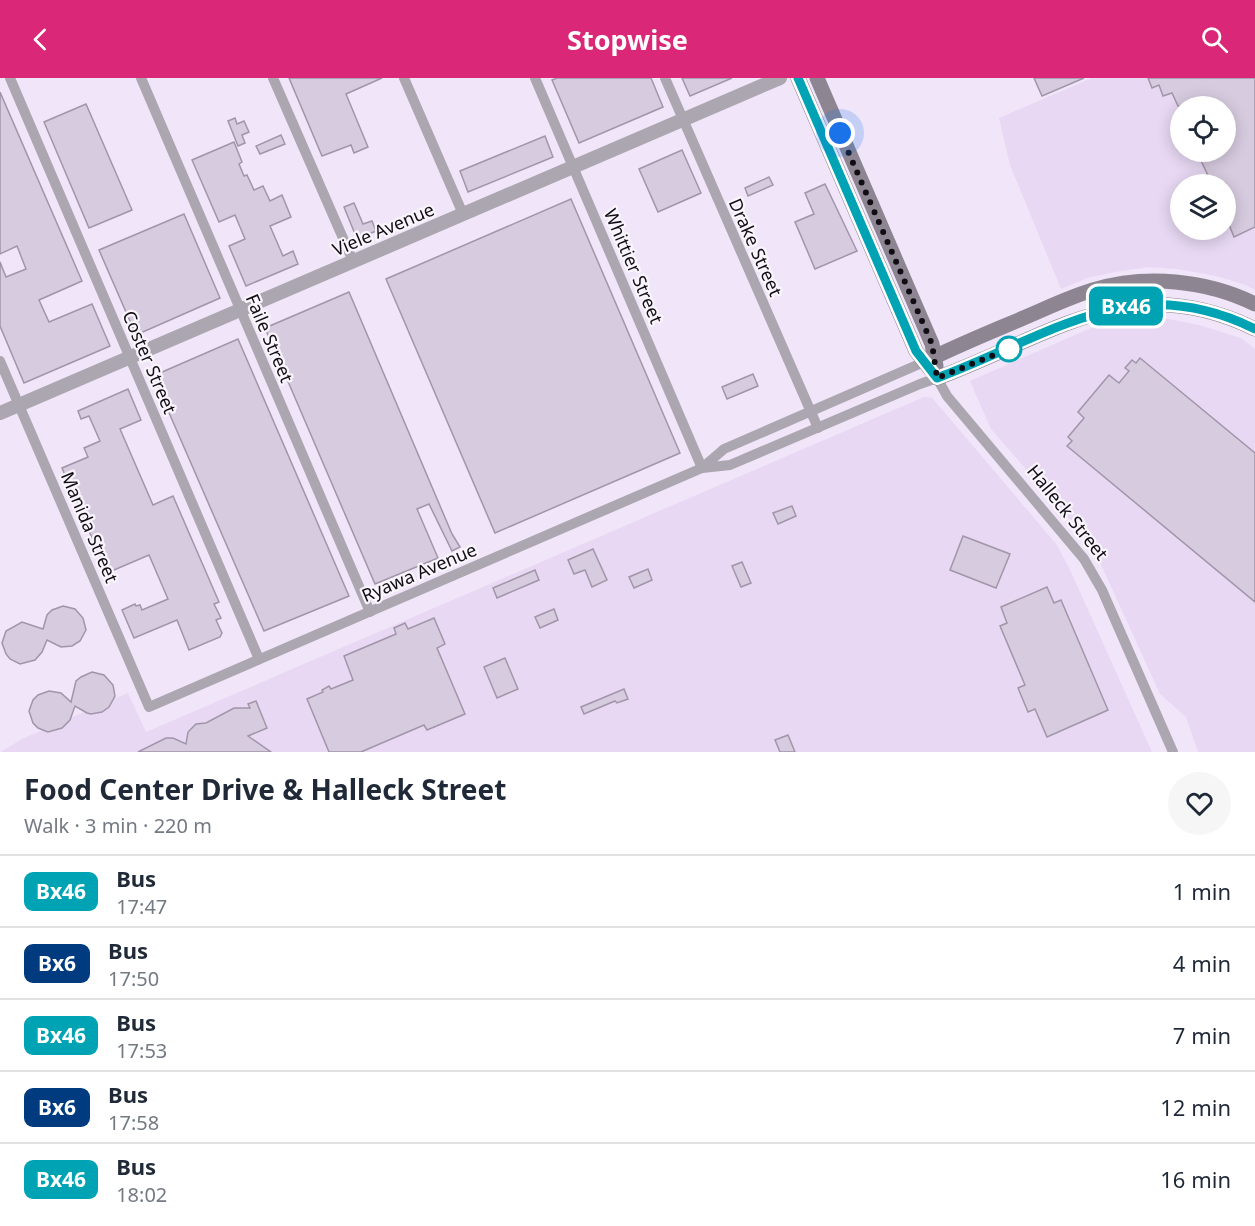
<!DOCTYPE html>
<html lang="en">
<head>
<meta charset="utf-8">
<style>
	:root { --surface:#fff; --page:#f6f6f7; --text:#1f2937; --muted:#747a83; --line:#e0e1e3; --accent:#db2777 }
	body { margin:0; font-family:"Noto Sans",sans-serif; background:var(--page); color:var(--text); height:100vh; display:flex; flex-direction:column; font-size:22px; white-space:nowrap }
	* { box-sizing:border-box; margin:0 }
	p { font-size:20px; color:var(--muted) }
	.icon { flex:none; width:33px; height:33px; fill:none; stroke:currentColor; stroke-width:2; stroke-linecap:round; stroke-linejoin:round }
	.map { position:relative; height:674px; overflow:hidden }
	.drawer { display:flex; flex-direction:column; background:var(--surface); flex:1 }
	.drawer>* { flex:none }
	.badge { padding:0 12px; border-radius:9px; font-size:21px; line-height:39px }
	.tools { position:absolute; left:1170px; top:18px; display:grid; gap:12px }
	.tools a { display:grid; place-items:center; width:66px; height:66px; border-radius:50%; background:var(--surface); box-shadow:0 3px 15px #0003; font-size:30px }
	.you { position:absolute; width:30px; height:30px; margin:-15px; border:4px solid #fff; border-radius:50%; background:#1a73e8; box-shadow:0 0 0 9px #1a73e833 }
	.map>.badge { position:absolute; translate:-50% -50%; box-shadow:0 0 0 3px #fff }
	.round { display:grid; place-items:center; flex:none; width:63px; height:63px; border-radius:32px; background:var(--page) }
	.overview { display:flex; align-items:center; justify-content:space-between; height:102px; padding:0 24px }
	h1 { font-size:28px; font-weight:700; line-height:45px }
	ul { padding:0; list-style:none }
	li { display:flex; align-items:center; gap:18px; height:72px; padding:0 24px; border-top:2px solid var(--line) }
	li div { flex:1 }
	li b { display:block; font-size:22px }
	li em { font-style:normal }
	li .badge { min-width:66px; font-weight:700; text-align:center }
	header { display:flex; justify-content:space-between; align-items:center; height:78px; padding:0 24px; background:var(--accent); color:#fff; font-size:27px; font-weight:700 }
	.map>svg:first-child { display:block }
	.built { fill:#e8d8f3; fill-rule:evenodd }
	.building { fill:#d7cbdf; stroke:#a196a9; stroke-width:1.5 }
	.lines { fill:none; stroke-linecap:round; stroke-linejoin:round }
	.minor { stroke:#aba6af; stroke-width:10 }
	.tertiary { stroke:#aba6af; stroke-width:14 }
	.secondary { stroke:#8d8692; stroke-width:15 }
	.line-casing { stroke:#fff; stroke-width:14 }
	.line { stroke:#00a3b4; stroke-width:9 }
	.walk { stroke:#110d14; stroke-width:6; stroke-dasharray:0 10.8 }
	.stop-dot { fill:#fff; stroke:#00a3b4; stroke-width:3 }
	.labels { text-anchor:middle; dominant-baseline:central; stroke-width:4.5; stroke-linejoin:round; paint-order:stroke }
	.street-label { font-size:18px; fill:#110d14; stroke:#faf5fd }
</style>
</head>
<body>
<header><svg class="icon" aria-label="back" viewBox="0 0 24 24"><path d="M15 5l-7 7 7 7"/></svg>Stopwise<svg class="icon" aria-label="search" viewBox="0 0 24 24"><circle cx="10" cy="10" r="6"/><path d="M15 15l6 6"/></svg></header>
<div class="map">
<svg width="1255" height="674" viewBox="0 0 1255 674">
	<rect width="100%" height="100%" fill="#f1e5f9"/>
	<g class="built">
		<path d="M 1092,0 L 1255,0 L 1255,212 L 1246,207 L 1216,198 L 1177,191 L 1149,189 L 1115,194 L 1087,200 L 1061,211 L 1010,87 L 999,40 ZM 1180,28 L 1226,28 L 1226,74 L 1180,74 ZM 1180,106 L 1226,106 L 1226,152 L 1180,152 Z"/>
		<polygon points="1154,238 1199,247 1241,260 1255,271 1255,674 1198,674 1186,639 1160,616 1098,480 1083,457 991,351 970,303 1091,250"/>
		<polygon points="924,319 932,320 940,329 1057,467 1071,494 1152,674 1,674 22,661 128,615 146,654"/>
	</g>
	<g class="building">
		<polygon points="289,0 382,0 346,16 368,69 354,75 351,67 322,78"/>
		<polygon points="557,0 651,0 663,29 579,65 552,2"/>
		<polygon points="682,0 732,0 690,18"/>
		<polygon points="1034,0 1084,0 1042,18"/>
		<polygon points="1148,0 1255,0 1255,149 1234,159 1226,139 1226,106 1212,106 1197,74 1226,74 1226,28 1178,28 1172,15 1163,18 1159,7 1152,10"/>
		<polygon points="0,14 82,203 39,222 49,244 92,226 110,268 24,305 0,248 0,184 6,199 26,191 17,168 0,176"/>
		<polygon points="86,26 132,132 89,150 44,44"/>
		<polygon points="235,40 237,46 244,43 249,54 242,57 245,65 238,68 228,43"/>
		<polygon points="281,57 285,66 260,76 256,68"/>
		<polygon points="545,58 553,79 468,114 460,93"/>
		<polygon points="234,64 242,84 239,86 244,98 247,97 254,112 263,108 270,123 282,117 291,139 270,148 283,178 293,173 298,186 246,208 229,168 245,161 235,137 219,144 192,82"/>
		<polygon points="682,72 701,115 658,134 639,91"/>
		<polygon points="769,99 773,107 748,118 745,110"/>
		<polygon points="825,106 857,173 815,191 795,144 814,136 805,115"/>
		<polygon points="571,121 680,375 495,455 386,201"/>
		<polygon points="354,125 363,146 372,143 376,153 357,161 344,129"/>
		<polygon points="184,136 220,220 136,257 99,172"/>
		<polygon points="349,214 452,456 460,469 452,473 429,426 417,431 438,480 375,506 265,250"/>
		<polygon points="238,261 349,518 264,553 153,298"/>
		<polygon points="1140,280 1255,375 1255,524 1067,368 1072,363 1068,359 1084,340 1078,334 1109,297 1119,305 1129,293 1125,290 1132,282 1136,285"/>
		<polygon points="753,296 758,308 727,321 722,309"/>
		<polygon points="128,311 141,342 120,351 153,427 173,418 219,524 214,526 221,540 216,542 222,555 220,559 189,572 177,542 134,560 122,532 135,526 136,528 140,527 142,532 168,521 149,477 107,495 62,390 88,379 84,370 100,363 89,338 81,341 78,333"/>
		<polygon points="792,428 796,438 778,446 773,435"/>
		<polygon points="963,458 1010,476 996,510 950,492"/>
		<polygon points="593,471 607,502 592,509 585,492 574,496 568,482"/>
		<polygon points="742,484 751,505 741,509 732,488"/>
		<polygon points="648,491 652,502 634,510 629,499"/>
		<polygon points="535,492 539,502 497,520 493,510"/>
		<polygon points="1047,509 1054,525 1061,522 1108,632 1047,659 1035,631 1028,634 1018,610 1025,607 1000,548 1007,545 1001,529"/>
		<polygon points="63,528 75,531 83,540 86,552 80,563 72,568 61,569 47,562 42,574 35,582 20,586 10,581 6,576 2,565 6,553 22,544 43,551 47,537 52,532"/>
		<polygon points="554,531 558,542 540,550 535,539"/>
		<polygon points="434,540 445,566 437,570 465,636 427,652 424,647 361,674 329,674 307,621 323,614 322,612 329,608 331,611 353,602 344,578 396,556 394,550 405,545 408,551"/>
		<polygon points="505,580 518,611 497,620 484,589"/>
		<polygon points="92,594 104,597 113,607 115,618 109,629 102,634 91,636 87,635 75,628 70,642 62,650 48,654 38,650 33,645 29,633 33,622 38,617 49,613 61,615 71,624 76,603 81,599"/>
		<polygon points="624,611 628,621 617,625 615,623 584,636 581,629"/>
		<polygon points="256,623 267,650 248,658 271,674 138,674 166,660 173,660 186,666 188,654 196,646 206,645 234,630 250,630 248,626"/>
		<polygon points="788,657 795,674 780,674 775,662"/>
	</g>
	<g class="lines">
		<g class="minor">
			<polyline points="10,0 259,581"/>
			<polyline points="141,0 370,534"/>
			<polyline points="273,0 353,183"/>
			<polyline points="404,0 463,136"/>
			<polyline points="535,0 702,390"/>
			<polyline points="665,0 818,350"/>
			<polyline points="0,283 149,629 702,390 724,371 924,284"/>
			<polyline points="702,390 730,387 920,306 937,300 947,318 1084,481 1102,512 1173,674"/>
		</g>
		<polyline class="tertiary" points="0,335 780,0"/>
		<g class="secondary">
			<polyline points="798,0 916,273 930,291"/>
			<polyline points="817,0 932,266 936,288"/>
			<path d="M 924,284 C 956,268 988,255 1021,241 C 1045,231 1069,219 1093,212 C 1146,196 1206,202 1255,226"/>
			<path d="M 937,300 C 1051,258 1131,190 1255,251"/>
		</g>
	</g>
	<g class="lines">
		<defs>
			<path id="line" d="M 798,0 L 916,273 L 937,300 C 1050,258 1132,190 1255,251"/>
		</defs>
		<use href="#line" class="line-casing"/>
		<use href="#line" class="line"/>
		<polyline class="walk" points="840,55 932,266 937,300 1009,271"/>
	</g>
	<circle class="stop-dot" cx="1009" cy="271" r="12"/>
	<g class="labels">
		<g class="street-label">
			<text transform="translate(383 151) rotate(-23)">Viele Avenue</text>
			<text transform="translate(756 169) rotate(66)">Drake Street</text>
			<text transform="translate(634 188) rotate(67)">Whittier Street</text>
			<text transform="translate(270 260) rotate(67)">Faile Street</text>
			<text transform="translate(150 284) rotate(67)">Coster Street</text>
			<text transform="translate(1068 434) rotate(51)">Halleck Street</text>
			<text transform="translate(90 449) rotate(67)">Manida Street</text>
			<text transform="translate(419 494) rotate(-23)">Ryawa Avenue</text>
		</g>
	</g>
</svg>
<div class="tools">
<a><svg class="icon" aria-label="locate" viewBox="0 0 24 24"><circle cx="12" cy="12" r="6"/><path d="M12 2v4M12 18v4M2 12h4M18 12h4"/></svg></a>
<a><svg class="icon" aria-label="layers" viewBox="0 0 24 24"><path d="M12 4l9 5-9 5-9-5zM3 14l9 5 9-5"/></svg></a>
</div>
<div class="you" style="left:840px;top:55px"></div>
<b class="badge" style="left:1126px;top:228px;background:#00a3b4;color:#fff">Bx46</b>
</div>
<section class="drawer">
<div class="overview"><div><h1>Food Center Drive &amp; Halleck Street</h1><p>Walk · 3 min · 220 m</p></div><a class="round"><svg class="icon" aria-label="heart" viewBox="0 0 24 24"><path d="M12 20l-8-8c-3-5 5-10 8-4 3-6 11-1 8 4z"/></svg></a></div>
<ul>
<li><span class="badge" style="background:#00a3b4;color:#fff">Bx46</span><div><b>Bus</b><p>17:47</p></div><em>1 min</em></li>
<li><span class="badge" style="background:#003b80;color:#fff">Bx6</span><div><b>Bus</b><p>17:50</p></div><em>4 min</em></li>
<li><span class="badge" style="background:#00a3b4;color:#fff">Bx46</span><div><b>Bus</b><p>17:53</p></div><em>7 min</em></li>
<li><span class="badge" style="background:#003b80;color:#fff">Bx6</span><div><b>Bus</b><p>17:58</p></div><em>12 min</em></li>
<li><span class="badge" style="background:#00a3b4;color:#fff">Bx46</span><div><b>Bus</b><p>18:02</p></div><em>16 min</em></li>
</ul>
</section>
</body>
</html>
